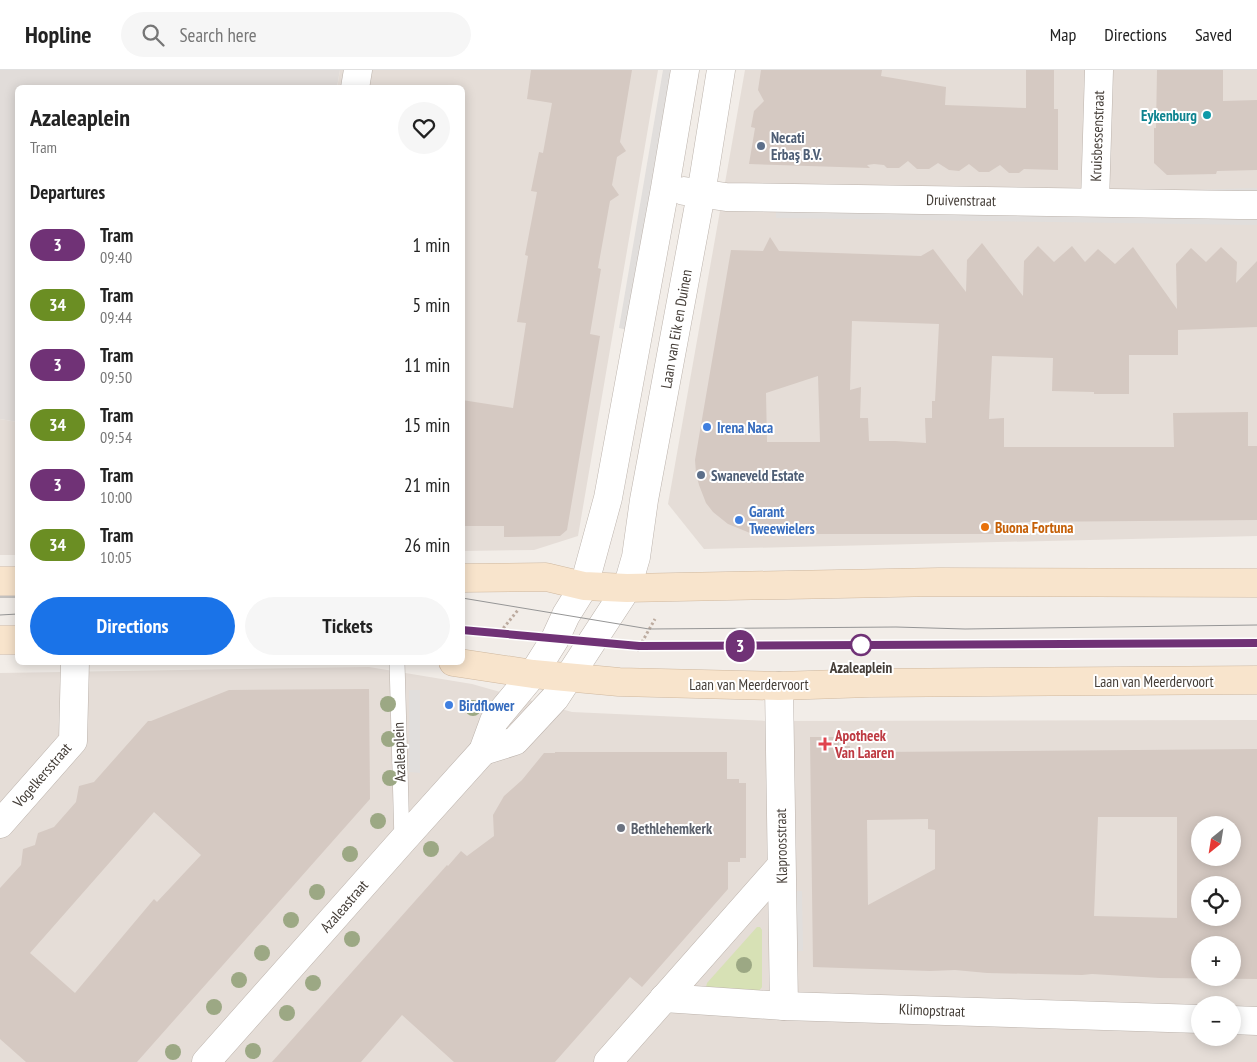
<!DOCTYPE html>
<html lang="en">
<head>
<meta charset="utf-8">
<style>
	:root { --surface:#fff; --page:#f6f6f6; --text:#222; --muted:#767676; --line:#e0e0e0; --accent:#1a73e8 }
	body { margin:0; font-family:"PT Sans Narrow",sans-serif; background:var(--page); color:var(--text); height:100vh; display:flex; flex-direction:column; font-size:19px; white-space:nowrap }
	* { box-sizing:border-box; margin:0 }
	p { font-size:16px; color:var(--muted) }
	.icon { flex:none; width:28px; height:28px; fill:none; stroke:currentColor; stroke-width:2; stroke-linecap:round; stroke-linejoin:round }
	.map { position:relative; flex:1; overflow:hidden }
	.details { position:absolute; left:15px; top:15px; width:450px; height:580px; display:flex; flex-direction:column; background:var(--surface); border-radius:8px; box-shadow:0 2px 12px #0003 }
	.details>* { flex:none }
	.badge { padding:0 10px; border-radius:16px; font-size:18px; line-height:32px }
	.needle { width:32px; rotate:210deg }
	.controls { position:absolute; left:1191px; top:746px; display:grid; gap:10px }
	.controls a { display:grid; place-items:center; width:50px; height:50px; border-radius:50%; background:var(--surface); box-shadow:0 2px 12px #0003; font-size:25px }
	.map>.badge { position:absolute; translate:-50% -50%; box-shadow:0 0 0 2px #fff }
	h2 { padding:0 15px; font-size:19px; line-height:45px }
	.round { display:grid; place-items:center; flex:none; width:52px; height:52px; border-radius:26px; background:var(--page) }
	.headline { display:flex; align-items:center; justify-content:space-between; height:85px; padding:0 15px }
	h1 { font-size:24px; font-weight:700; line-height:38px }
	.primary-button { display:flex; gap:10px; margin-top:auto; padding:10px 15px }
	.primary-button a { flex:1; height:58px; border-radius:30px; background:var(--accent); color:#fff; font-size:20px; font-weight:700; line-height:58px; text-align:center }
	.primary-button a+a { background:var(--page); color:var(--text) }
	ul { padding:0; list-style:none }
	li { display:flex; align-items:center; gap:15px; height:60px; padding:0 15px }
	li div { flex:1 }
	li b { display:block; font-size:19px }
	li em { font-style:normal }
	li .badge { min-width:55px; font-weight:700; text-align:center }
	header { display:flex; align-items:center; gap:30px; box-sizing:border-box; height:70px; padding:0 25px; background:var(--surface); border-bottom:1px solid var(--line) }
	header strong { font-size:24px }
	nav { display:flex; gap:28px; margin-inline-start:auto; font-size:18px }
	.search { width:350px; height:45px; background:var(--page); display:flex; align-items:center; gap:12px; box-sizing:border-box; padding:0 18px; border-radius:28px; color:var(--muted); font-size:19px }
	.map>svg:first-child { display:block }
	.residential { fill:#e5ddd7; fill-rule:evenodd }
	.industrial { fill:#e1dcd9 }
	.green { fill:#d7e1b5 }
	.parking { fill:#e1dedc }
	.building { fill:#d5c9c2; fill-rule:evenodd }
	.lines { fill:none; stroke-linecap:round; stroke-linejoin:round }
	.lane-casing { stroke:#bcb3ac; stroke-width:16 }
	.street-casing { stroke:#bcb3ac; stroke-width:29 }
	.secondary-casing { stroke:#cfb89f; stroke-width:29 }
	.path { stroke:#bcab9f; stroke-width:3; stroke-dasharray:2.5 2.5; stroke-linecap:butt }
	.lane { stroke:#fff; stroke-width:15 }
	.street { stroke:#fff; stroke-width:28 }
	.secondary { stroke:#f8e4cc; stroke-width:28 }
	.tram { stroke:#969696; stroke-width:1 }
	.tree { fill:#9ca884 }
	.line-casing { stroke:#fff; stroke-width:11 }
	.line { stroke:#703276; stroke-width:8 }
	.culture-dot { fill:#0f9aa8; stroke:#fff; stroke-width:2 }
	.service-dot { fill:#5c6f8a; stroke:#fff; stroke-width:2 }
	.shop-dot { fill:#3f7fe0; stroke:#fff; stroke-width:2 }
	.food-dot { fill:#e8710a; stroke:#fff; stroke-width:2 }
	.stop-dot { fill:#fff; stroke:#703276; stroke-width:2.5 }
	.health-dot { fill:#e0444e; stroke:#fff; stroke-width:2 }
	.worship-dot { fill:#6b7280; stroke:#fff; stroke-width:2 }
	.labels { text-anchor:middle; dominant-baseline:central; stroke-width:4; stroke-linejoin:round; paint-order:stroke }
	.culture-label { font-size:15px; font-weight:bold; fill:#0d838f; stroke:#fff; text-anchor:end }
	.street-label { font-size:15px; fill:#443d37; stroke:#fff }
	.service-label { font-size:15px; font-weight:bold; fill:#4e5e75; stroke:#fff; text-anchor:start }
	.shop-label { font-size:15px; font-weight:bold; fill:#366cbe; stroke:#fff; text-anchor:start }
	.food-label { font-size:15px; font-weight:bold; fill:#c56008; stroke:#fff; text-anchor:start }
	.stop-label { font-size:15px; font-weight:bold; fill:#443d37; stroke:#fff }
	.health-label { font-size:15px; font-weight:bold; fill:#be3a42; stroke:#fff; text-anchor:start }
	.worship-label { font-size:15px; font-weight:bold; fill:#5b616d; stroke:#fff; text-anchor:start }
</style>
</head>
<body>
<header>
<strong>Hopline</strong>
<div class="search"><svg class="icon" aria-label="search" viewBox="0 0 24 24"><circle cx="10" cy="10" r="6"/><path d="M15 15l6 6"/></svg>Search here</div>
<nav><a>Map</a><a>Directions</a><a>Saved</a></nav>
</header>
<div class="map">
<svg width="1257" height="992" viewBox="0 0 1257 992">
	<rect width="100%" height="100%" fill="#f2ede8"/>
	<g class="residential">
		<polygon points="340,0 658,0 578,466 534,480 463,481 462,18 337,18"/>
		<polygon points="745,0 1257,0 1257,466 704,479 668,434"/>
		<polygon points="0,349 17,352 17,485 0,485"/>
		<path d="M 369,597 L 472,614 L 572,642 L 767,651 L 1257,650 L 1257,992 L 0,992 L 0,603 ZM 1200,755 L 1232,755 L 1232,788 L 1200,788 ZM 1200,815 L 1232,815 L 1232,848 L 1200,848 ZM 1200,875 L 1232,875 L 1232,908 L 1200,908 ZM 1200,935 L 1232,935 L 1232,968 L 1200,968 Z"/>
	</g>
	<polygon class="industrial" points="0,0 340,0 337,17 18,18 17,352 0,349"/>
	<polygon class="green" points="757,857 760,857 762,860 762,917 759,921 708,918 706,917 707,913"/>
	<g class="parking">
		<polygon points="663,0 672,0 628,260 619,258"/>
		<polygon points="1257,118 1257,125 1154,121"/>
		<polygon points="776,139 1257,144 1257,155 776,148"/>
		<polygon points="409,620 420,620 420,703 409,702"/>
		<polygon points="793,821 802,821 803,881 794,881"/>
	</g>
	<g class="building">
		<polygon points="531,0 632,0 620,72 626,81 617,87 612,115 619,125 610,131 598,198 601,199 590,264 600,266 567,460 560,466 504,467 504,456 462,456 462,330 513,338 526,253 517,252 528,186 525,185 537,122 531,121 539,82 543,83 552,33 527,29"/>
		<polygon points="761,0 882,0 881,6 946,17 945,35 1026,38 1026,0 1054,0 1054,39 1058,39 1058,100 1024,99 1019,103 1009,103 1000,95 989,102 979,102 969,94 959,101 949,100 938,93 929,99 917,99 908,91 899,98 887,98 884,95 874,94 867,95 870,98 749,94 755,58 751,57 754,41 764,31 758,20"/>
		<polygon points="1157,0 1223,0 1223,31 1257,30 1257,100 1217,101 1216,104 1167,105 1154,93 1154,58 1156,58"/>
		<path d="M 770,167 L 779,181 L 921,186 L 933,179 L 966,222 L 967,190 L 982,173 L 1023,226 L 1024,191 L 1038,176 L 1054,192 L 1072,176 L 1085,192 L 1098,179 L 1115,194 L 1133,177 L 1177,239 L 1176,194 L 1191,178 L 1206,192 L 1221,177 L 1237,192 L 1236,213 L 1257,191 L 1257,257 L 1178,260 L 1178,285 L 1129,285 L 1129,324 L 1094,324 L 1094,322 L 1052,321 L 1053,288 L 992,286 L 989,349 L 1004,348 L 1004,377 L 1174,377 L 1173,343 L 1248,342 L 1248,376 L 1257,376 L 1257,450 L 1021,452 L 1000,455 L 997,464 L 764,464 L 750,463 L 728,454 L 713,442 L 706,433 L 699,415 L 696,403 L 695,390 L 731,180 L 763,181 ZM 852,251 L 939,254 L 935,331 L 932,331 L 932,348 L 925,348 L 926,373 L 895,371 L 869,371 L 868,348 L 860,348 L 861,317 L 850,320 ZM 818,306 L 820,372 L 767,372 L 766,323 Z"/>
		<path d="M 369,619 L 370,729 L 137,992 L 26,992 L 0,969 L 0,818 L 21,795 L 23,779 L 35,775 L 38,763 L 54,757 L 76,732 L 79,716 L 94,712 L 148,651 L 151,651 L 229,620 ZM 154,742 L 201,785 L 157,832 L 154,829 L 75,923 L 30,883 Z"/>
		<path d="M 810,667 L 839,667 L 839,676 L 850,676 L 850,680 L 877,682 L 1257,679 L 1257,909 L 1160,908 L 1092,904 L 1082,905 L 987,903 L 955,900 L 930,901 L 813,897 ZM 1098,747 L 1177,747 L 1177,848 L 1094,846 ZM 928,749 L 928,759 L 935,760 L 935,799 L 868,835 L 867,750 ZM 1200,755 L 1232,755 L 1232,788 L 1200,788 ZM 1200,815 L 1232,815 L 1232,848 L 1200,848 ZM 1200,875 L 1232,875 L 1232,908 L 1200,908 Z"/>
		<polygon points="555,682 727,682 727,709 739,709 739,713 746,713 746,788 740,788 740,792 728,792 728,819 642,917 630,907 555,992 454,992 402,945 361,992 272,992 447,795 448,796 461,781 467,786 494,766 493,745 504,726 522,710 544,683 555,683"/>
	</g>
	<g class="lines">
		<defs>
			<polyline id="lane" points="397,592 402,771"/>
			<g id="street">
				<polyline points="355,18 358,0"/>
				<polyline points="684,121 726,127 1239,135 1257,135"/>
				<polyline points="1095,132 1099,0"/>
				<polyline points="779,616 784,936"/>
				<polyline points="483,681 515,671 555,628 627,518 636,487 644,430 701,124 721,0"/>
				<polyline points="0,754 73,671 75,592"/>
				<polyline points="664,928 784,936 1200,949"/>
				<polyline points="1232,950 1257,951"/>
				<polyline points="206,992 402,771 483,681 494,651 533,604 555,569 566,545 584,516 608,428 665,118 685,0"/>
				<polyline points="608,992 781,796"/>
			</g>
			<g id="secondary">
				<polyline points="462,508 546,507 584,516 627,518 939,512 1257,513"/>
				<polyline points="0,511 18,511"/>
				<polyline points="0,570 18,570"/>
				<polyline points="453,592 533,604 619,612 779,616 869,613 1257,610"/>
			</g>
		</defs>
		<use href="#lane" class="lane-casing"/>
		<use href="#street" class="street-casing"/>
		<use href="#secondary" class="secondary-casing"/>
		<g class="path">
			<polyline points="497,566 518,540"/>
			<polyline points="637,581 655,549"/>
		</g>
		<use href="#lane" class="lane"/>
		<use href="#street" class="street"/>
		<use href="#secondary" class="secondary"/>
		<g class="tram">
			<polyline points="0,527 18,527"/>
			<polyline points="462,528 649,559 896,557 965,559 1257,555"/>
			<polyline points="0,545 18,544"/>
			<polyline points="462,560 639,576 1257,573"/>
		</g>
	</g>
	<g class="tree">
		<circle cx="388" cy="634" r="8"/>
		<circle cx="473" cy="638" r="8"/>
		<circle cx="389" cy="669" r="8"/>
		<circle cx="390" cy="708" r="8"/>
		<circle cx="378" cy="751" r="8"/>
		<circle cx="431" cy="779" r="8"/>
		<circle cx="350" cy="784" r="8"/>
		<circle cx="317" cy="822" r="8"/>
		<circle cx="291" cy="850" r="8"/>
		<circle cx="352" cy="869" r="8"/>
		<circle cx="262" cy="883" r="8"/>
		<circle cx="744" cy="895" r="8"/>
		<circle cx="239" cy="910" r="8"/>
		<circle cx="313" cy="913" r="8"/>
		<circle cx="214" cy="937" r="8"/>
		<circle cx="287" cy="943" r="8"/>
		<circle cx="253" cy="981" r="8"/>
		<circle cx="173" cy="982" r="8"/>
	</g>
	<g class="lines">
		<defs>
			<polyline id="line" points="462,560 639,576 1257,573"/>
		</defs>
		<use href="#line" class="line-casing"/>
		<use href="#line" class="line"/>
	</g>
	<circle class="culture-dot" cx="1207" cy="45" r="5"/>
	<g class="service-dot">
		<circle cx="761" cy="76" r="5"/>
		<circle cx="701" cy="405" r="5"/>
	</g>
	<g class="shop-dot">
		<circle cx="707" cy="357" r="5"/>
		<circle cx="739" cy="450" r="5"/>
		<circle cx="449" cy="635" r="5"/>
	</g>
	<circle class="food-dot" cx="985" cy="457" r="5"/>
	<circle class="stop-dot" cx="861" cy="575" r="10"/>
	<path class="health-dot" d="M822.5 666.5h5v5h5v5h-5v5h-5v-5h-5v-5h5z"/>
	<circle class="worship-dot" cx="621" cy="758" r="5"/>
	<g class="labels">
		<g class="culture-label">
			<text x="1197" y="45">Eykenburg</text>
		</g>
		<g class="street-label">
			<text transform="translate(1097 66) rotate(-88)">Kruisbessenstraat</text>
			<text transform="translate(961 130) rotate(1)">Druivenstraat</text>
			<text transform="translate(676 259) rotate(-80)">Laan van Eik en Duinen</text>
			<text x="1154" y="611">Laan van Meerdervoort</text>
			<text x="749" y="614">Laan van Meerdervoort</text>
			<text transform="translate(399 682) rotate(-92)">Azaleaplein</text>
			<text transform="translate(42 705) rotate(-49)">Vogelkersstraat</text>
			<text transform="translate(781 776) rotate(-91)">Klaproosstraat</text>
			<text transform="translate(344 836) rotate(-49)">Azaleastraat</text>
			<text transform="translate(932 940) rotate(2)">Klimopstraat</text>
		</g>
		<g class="service-label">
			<text x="771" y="67">Necati<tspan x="771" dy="17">Erbaş B.V.</tspan></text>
			<text x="711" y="405">Swaneveld Estate</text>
		</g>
		<g class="shop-label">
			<text x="717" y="357">Irena Naca</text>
			<text x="749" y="441">Garant<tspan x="749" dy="17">Tweewielers</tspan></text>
			<text x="459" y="635">Birdflower</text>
		</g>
		<g class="food-label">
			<text x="995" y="457">Buona Fortuna</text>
		</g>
		<g class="stop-label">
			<text x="861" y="597">Azaleaplein</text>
		</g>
		<g class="health-label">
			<text x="835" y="665">Apotheek<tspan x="835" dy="17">Van Laaren</tspan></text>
		</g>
		<g class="worship-label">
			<text x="631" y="758">Bethlehemkerk</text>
		</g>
	</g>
</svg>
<div class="controls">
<a><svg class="needle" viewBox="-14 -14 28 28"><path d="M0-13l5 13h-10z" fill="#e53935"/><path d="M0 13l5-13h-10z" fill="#767676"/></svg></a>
<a><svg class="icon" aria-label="locate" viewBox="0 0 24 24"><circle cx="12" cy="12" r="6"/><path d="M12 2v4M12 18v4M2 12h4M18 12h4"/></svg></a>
<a>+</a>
<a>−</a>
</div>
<b class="badge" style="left:740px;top:576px;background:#703276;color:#fff">3</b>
<section class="details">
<div class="headline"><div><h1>Azaleaplein</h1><p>Tram</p></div><a class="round"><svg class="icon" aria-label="heart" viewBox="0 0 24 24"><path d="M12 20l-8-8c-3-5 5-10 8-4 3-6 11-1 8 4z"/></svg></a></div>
<h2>Departures</h2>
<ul>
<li><span class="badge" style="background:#703276;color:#fff">3</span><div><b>Tram</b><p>09:40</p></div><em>1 min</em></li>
<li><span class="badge" style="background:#6b8e23;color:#fff">34</span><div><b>Tram</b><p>09:44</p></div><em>5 min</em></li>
<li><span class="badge" style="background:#703276;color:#fff">3</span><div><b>Tram</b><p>09:50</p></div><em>11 min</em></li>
<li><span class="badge" style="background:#6b8e23;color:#fff">34</span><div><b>Tram</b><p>09:54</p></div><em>15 min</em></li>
<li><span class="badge" style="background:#703276;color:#fff">3</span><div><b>Tram</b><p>10:00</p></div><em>21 min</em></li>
<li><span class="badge" style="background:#6b8e23;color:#fff">34</span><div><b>Tram</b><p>10:05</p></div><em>26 min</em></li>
</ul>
<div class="primary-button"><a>Directions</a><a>Tickets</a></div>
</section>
</div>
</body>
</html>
